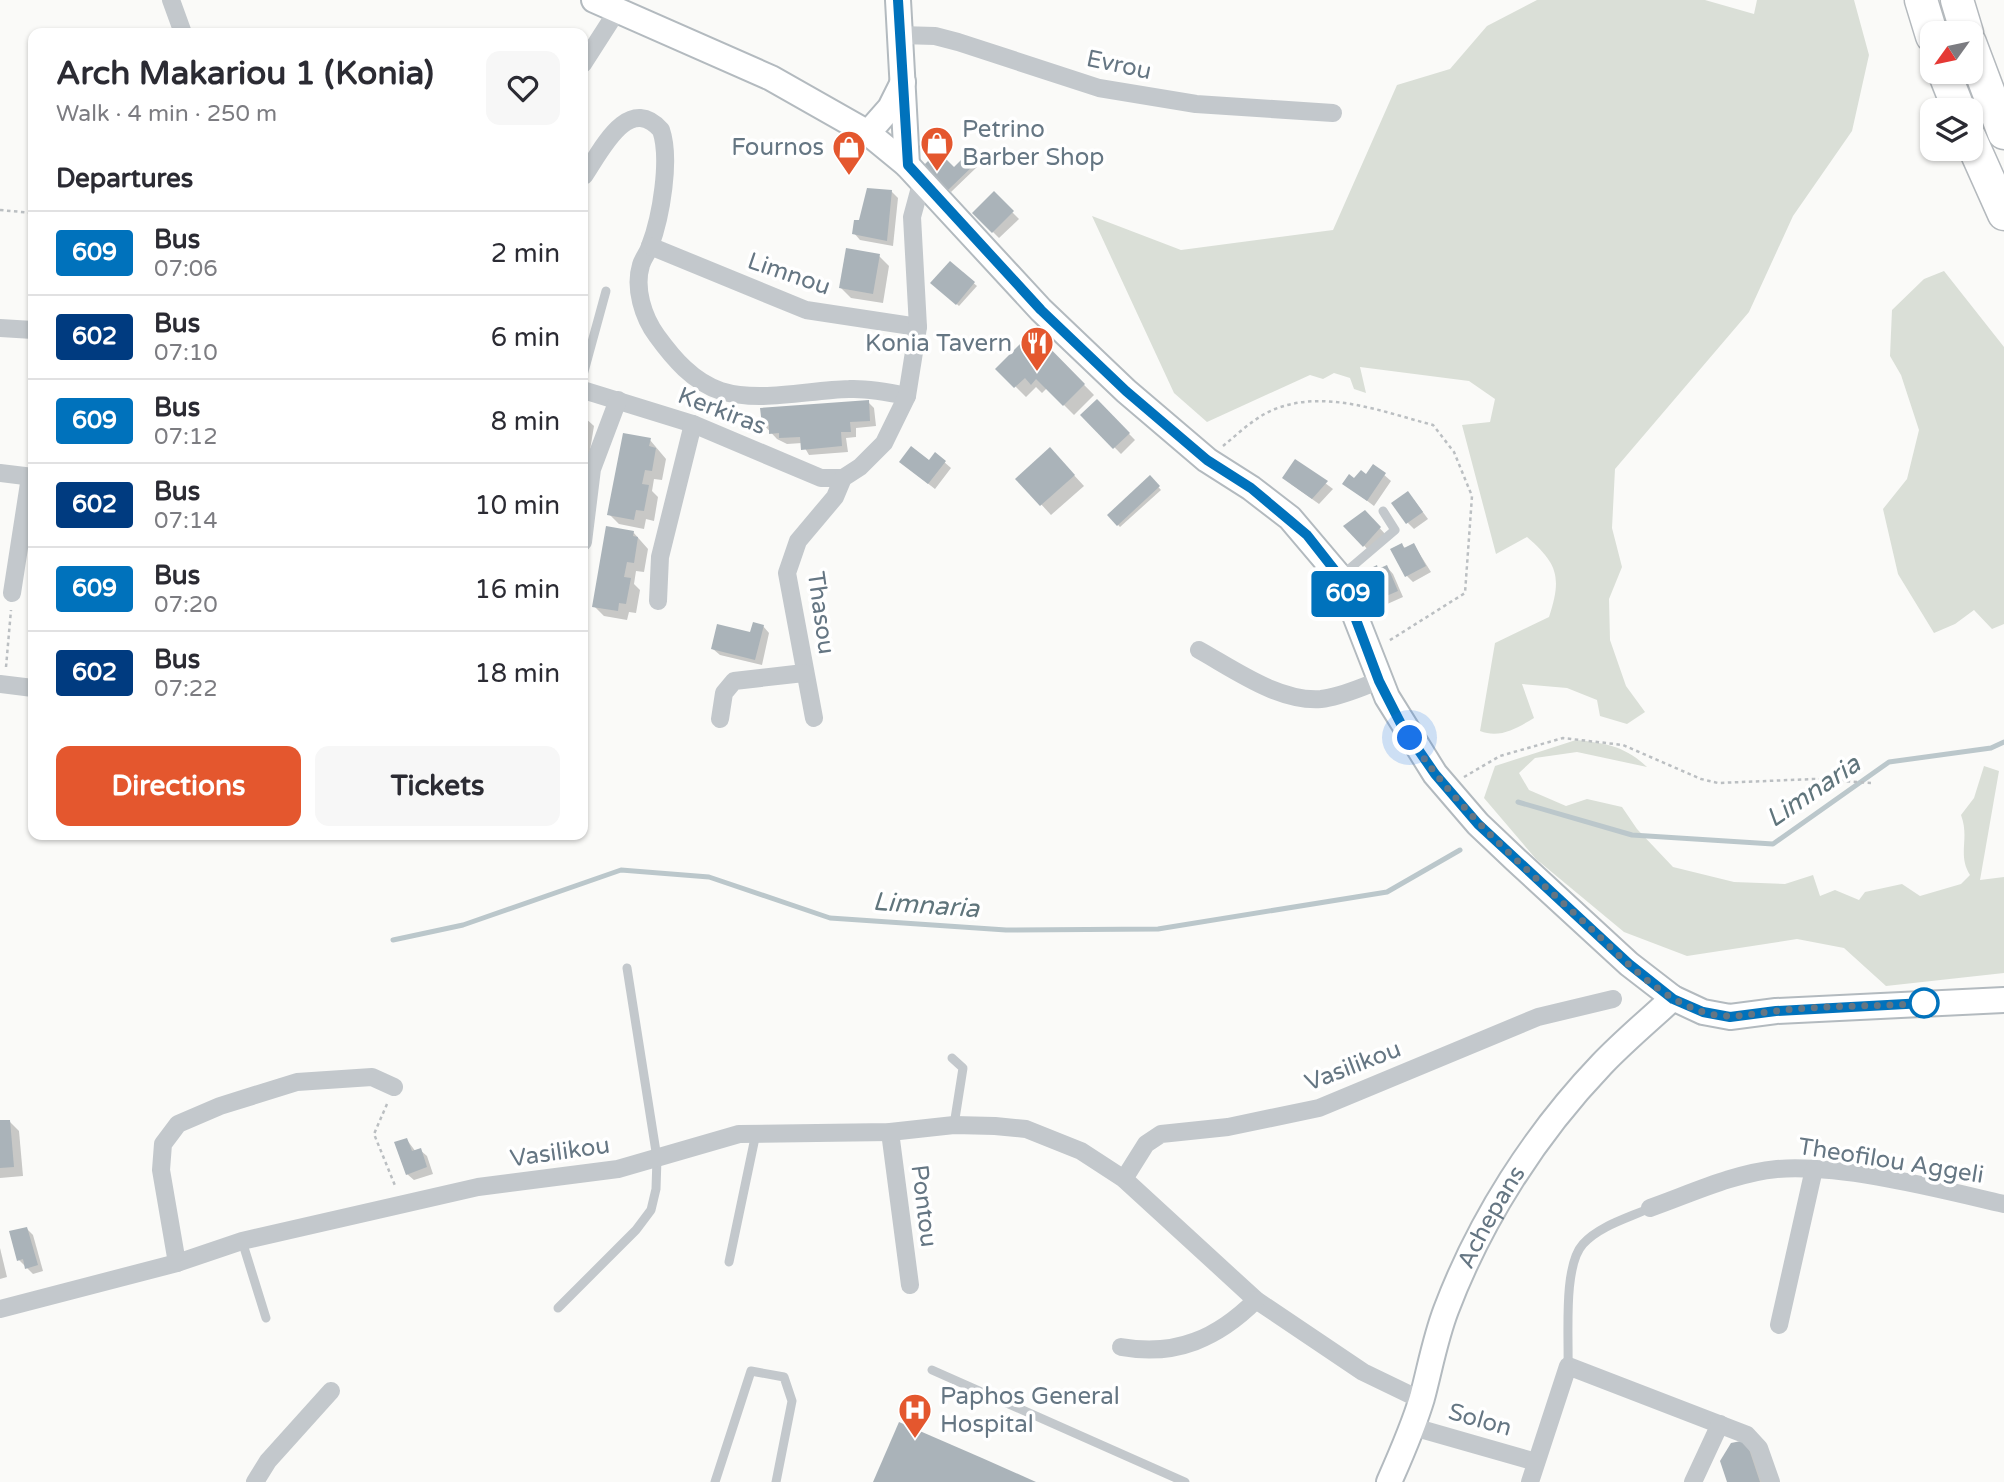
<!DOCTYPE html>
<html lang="en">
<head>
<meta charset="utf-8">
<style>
	:root { --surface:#fff; --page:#f7f7f7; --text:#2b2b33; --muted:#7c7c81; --line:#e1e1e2; --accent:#e4572e }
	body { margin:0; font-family:"Varela Round",sans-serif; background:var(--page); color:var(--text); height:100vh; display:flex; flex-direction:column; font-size:26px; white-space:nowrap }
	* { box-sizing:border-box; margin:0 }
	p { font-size:23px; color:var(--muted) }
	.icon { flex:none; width:38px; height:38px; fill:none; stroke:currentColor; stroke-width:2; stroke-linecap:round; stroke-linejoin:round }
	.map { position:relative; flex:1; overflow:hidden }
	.side { position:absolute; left:28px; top:28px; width:560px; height:812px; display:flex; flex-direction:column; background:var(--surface); border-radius:14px; box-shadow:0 2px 5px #0004 }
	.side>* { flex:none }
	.badge { padding:0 14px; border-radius:5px; font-size:24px; line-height:46px }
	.needle { width:46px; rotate:237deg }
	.fabs { position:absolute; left:1920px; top:21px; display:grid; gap:14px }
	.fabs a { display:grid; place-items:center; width:63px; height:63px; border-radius:14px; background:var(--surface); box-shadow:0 2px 5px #0004; font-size:35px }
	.you { position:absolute; width:35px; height:35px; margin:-18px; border:5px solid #fff; border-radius:50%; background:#1a73e8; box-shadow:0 0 0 10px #1a73e833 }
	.map>.badge { position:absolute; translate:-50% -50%; box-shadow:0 0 0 4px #fff }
	h2 { padding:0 28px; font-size:26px; line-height:63px }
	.round { display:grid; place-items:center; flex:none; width:74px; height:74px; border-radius:14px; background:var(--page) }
	.head { display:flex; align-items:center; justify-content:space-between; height:119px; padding:0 28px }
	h1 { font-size:33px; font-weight:800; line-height:52px }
	.action { display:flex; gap:14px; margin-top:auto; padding:14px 28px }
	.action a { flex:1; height:80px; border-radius:14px; background:var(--accent); color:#fff; font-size:28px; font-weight:800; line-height:80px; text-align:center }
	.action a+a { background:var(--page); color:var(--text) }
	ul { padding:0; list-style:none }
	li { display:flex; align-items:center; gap:21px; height:84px; padding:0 28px; border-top:2px solid var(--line) }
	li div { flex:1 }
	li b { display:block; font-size:26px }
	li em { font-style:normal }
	li .badge { min-width:77px; font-weight:700; text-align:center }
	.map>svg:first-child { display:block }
	.green { fill:#dadfd7 }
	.shadow { fill:#0003 }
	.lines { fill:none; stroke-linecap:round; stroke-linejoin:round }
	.stream { stroke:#bbc7cb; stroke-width:5 }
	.building { fill:#aab3b9 }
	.secondary-casing { stroke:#b3babf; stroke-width:28 }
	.highway-casing { stroke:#b4b9bd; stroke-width:35 }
	.path { stroke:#bbbfc2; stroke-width:2.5; stroke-dasharray:3.5 3.5; stroke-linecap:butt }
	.lane { stroke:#c3c8cc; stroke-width:9 }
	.street { stroke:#c3c8cc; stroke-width:18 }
	.secondary { stroke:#fff; stroke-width:24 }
	.highway { stroke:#fff; stroke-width:32 }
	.line-casing { stroke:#fff; stroke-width:16 }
	.line { stroke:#0072bc; stroke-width:10 }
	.walk { stroke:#657683; stroke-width:7; stroke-dasharray:0 12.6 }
	.stop-dot { fill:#fff; stroke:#0072bc; stroke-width:3.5 }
	.labels { text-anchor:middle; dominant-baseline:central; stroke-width:7; stroke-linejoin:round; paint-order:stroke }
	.street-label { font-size:24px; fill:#657683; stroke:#fff }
	.poi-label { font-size:24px; fill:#657683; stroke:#fff; text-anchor:start }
	.water-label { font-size:26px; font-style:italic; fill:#60757c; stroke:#fff }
</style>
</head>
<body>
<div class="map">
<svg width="2004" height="1482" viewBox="0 0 2004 1482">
	<rect width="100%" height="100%" fill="#fafaf8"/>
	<g class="green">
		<path d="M 1537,0 L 1705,0 L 1754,14 L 1757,0 L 1854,0 L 1869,55 L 1852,131 L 1793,216 L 1749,312 L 1615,469 L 1612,528 L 1622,567 L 1609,599 L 1610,640 L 1626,686 L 1645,712 L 1627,724 L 1600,716 L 1597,700 L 1567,688 L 1522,684 L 1534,718 C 1517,728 1500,739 1480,731 L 1495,643 L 1549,617 C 1562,577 1558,564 1527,537 L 1496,554 L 1462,425 L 1490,422 L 1495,399 L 1469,381 L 1360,367 L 1366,393 L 1354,389 L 1350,378 L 1334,373 L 1323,379 L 1310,375 L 1207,422 L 1174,393 L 1092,216 L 1181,250 L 1333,230 L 1397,85 L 1450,69 L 1487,26 Z"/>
		<polygon points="1944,271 2004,347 2004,624 1992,629 1974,610 1955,624 1934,633 1898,574 1883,509 1907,479 1919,430 1901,375 1890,356 1892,310 1924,279"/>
		<path d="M 1576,740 C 1605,743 1625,746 1647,767 L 1577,752 L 1535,758 L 1519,773 L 1529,790 L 1566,806 L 1587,799 L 1622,807 L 1637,829 L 1673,867 L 1734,882 L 1785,884 L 1813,875 L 1820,896 L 1835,890 L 1859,900 L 1865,892 L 1902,884 L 1920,896 L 1961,884 L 1970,875 C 1957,854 1970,839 1961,815 L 1974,798 L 1984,766 L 1999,771 L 1980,880 L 2004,877 L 2004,973 L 1886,986 L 1844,948 L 1797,939 L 1687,956 L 1624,932 L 1536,859 L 1484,798 L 1495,766 Z"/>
	</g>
	<g class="shadow">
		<polygon points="967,157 977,167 951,192 926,166 954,170"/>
		<polygon points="891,191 898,198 893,246 860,240 854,233"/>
		<polygon points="994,194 1019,219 999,238 974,213"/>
		<polygon points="879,256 889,266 883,303 851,298 841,288"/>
		<polygon points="950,263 977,286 959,306 933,283"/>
		<polygon points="1033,333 1094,395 1074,415 1047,388 1042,393 1036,387 1026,397 998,369"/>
		<polygon points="1097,401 1135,440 1121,454 1083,415"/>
		<polygon points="868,402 874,408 876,426 856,428 856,437 846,438 848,452 809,455 802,443 787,444 777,439 763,424"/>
		<polygon points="583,416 594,426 589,456 583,455"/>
		<polygon points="650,440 666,459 662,480 654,479 652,491 658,497 654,521 646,519 644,529 619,524 609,514"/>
		<polygon points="935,454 951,468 935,489 908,468 929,462"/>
		<polygon points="1060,460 1084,486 1051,515 1018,479"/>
		<polygon points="1296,461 1333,489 1319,504 1291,484"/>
		<polygon points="1374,466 1391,481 1374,506 1345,484 1367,476"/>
		<polygon points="1150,478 1161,490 1120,527 1109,515"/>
		<polygon points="1414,500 1428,519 1414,529 1408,523"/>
		<polygon points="1365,512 1386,535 1370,552 1346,526"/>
		<polygon points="633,532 648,549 644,572 636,571 634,584 640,590 636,613 629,612 627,620 604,616 594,606"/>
		<polygon points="1402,545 1406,549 1414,545 1431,572 1413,582 1407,576"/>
		<polygon points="1387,567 1393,574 1403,597 1385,605 1378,599 1379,570"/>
		<polygon points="763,626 769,633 762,665 720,655 713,649 752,634"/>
		<polygon points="9,1121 19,1131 23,1176 0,1178 0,1122"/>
		<polygon points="407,1140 416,1152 420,1150 427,1156 433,1174 414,1180 407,1174"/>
		<polygon points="26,1228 33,1235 43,1271 33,1274 19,1260"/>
		<polygon points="0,1248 7,1277 0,1279"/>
		<polygon points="1745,1442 1772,1482 1729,1482"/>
	</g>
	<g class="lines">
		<g class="stream">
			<polyline points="1518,802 1632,835 1773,844 1889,762 1991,748 2004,742"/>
			<polyline points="393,940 463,925 621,870 709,877 830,918 1006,930 1158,929 1387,892 1460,850"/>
		</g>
	</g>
	<g class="building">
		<polygon points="938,151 954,167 967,154 976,163 947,191 923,166"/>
		<polygon points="867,188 892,190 887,241 852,234 854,220 859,220"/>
		<polygon points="994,191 1014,211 992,233 972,213"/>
		<polygon points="846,248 880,254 873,294 839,288"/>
		<polygon points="950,261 975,282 956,305 930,283"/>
		<polygon points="1033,331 1085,384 1063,406 1036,379 1031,385 1025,378 1014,388 995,369"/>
		<polygon points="1097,399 1130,433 1113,449 1080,415"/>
		<polygon points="869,400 870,421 850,422 851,432 841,432 842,446 801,450 800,437 779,438 779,433 769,434 769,424 762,425 760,408"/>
		<polygon points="623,433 651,438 649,446 656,448 652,471 645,470 642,484 649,485 644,511 636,510 634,520 607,515"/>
		<polygon points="911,446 929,460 935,452 946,461 928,484 899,462"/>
		<polygon points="1050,447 1075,475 1040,506 1015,479"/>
		<polygon points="1295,459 1328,481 1312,499 1282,478"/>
		<polygon points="1373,464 1386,473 1367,501 1342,484 1349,474 1354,478 1361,470 1366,474"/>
		<polygon points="1150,475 1160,486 1117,526 1107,515"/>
		<polygon points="1408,491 1423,512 1406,524 1391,503"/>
		<polygon points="1365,510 1381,527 1363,547 1343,526"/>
		<polygon points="606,526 634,531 633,536 638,537 634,563 627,562 624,577 631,578 626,604 619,603 618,611 592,607"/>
		<polygon points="1402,543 1404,548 1414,543 1426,566 1405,577 1390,549"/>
		<polygon points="1377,565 1378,569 1387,565 1398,591 1377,600 1365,571"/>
		<polygon points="753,622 764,625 755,660 711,649 717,624 750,632"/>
		<polygon points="0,1120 10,1120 14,1167 0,1168"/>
		<polygon points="407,1138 412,1151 421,1148 427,1167 406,1175 394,1142"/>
		<polygon points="27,1227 38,1265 25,1269 23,1259 17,1261 9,1231"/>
		<polygon points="899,1422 982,1458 1036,1482 873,1482"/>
		<polygon points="1746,1440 1760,1482 1727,1482 1720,1461 1731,1443"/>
	</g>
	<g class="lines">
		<defs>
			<g id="secondary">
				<polyline points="594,0 771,78 868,133 907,165 1041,310 1126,391 1207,460 1251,488 1290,518 1340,577 1387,697 1435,774 1478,824 1516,860 1629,964 1673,998 1703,1012 1730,1017 1776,1011 2004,1000"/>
				<polyline points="898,0 907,165"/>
				<polyline points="868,133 890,108 903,82"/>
				<path id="s1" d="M 1389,1482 C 1401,1455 1414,1425 1422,1398 C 1430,1368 1435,1339 1446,1310 C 1480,1220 1535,1134 1602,1064 C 1624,1041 1649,1020 1673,998"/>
			</g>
			<g id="highway">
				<polyline points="1921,0 1932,36"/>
				<polyline points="1957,0 1967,33"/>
				<polyline points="1970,43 2004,133"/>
				<polyline points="1944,72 1959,110"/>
				<polyline points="1970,138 2004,214"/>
			</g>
		</defs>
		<use href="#secondary" class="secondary-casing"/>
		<use href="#highway" class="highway-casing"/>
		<g class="path">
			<polyline points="0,210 33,213"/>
			<path d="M 1223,446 C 1239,433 1255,417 1275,409 C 1326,389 1383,412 1433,425 L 1454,452 L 1472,496 L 1465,593 L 1387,642"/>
			<polyline points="6,667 11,610"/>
			<polyline points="1464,777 1500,756 1563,738 1623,745 1701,779 1718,783 1814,779 1871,783"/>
			<polyline points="387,1104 374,1134 396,1188"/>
		</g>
		<g class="lane">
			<polyline points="583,375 606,291"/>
			<polyline points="1341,576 1395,530 1383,511"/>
			<polyline points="952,1058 963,1068 954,1125"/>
			<polyline points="242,1241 266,1318"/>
			<polyline points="729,1262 756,1133"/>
			<polyline points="558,1308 636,1230 651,1210 656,1189 657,1158 627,968"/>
			<path d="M 1568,1366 C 1569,1335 1563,1266 1583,1244 C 1599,1226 1628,1218 1650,1208"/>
			<polyline points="932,1370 1185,1482"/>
			<polyline points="715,1482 751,1371 784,1377 792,1401 776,1482"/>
		</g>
		<g class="street">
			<polyline points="171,0 183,33"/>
			<polyline points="900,35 935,36 958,42 1099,88 1196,104 1333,113"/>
			<polyline points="583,64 617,11"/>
			<path d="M 584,176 C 601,151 628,93 661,130 C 671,159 661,217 650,246 C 648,253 643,258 641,265 C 634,288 643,317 657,336 C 673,358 693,382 721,391 C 760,403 808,390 849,389 C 868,388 888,392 907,396"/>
			<polyline points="650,246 806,310 918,327"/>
			<polyline points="0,328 33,330"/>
			<polyline points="583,390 693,424 821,478 843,478"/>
			<polyline points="0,473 33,477"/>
			<polyline points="583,542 592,469 618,400"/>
			<polyline points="12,593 30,477"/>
			<polyline points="658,601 660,557 693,424"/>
			<path d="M 1199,650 C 1235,670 1279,702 1321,699 C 1341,697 1361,687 1379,681"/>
			<polyline points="0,684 33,688"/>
			<polyline points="814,718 787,573 798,541 835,497 843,478 860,467 884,443 907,396 918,327 912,217 922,180"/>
			<polyline points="720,719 724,693 734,681 804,673"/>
			<polyline points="890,1132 910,1285"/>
			<polyline points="1124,1179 1146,1144 1161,1134 1228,1127 1319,1108 1538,1017 1613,999"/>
			<path d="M 1650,1208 C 1690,1194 1734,1173 1777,1169 C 1844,1164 1939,1189 2004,1204"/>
			<polyline points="177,1263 161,1170 163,1144 178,1124 220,1106 297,1082 372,1077 394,1087"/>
			<polyline points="0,1309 177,1263 242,1241 478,1187 618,1169 739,1134 890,1132 954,1125 995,1126 1026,1129 1081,1151 1124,1179 1256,1300 1363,1372 1421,1400"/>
			<polyline points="1779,1325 1814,1169"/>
			<path d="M 1121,1347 C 1176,1357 1218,1338 1256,1300"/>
			<polyline points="1410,1426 1536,1462"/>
			<polyline points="255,1482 268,1461 331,1391"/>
			<polyline points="1530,1482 1568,1366 1747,1435 1759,1448 1771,1482"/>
			<polyline points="1693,1482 1720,1424"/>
		</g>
		<use href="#secondary" class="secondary"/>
		<use href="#highway" class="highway"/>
	</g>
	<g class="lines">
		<defs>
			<polyline id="line" points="898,0 908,165 1041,310 1126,391 1207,460 1251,488 1307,535 1340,577 1379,681 1402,726 1435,774 1478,824 1629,964 1673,999 1703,1012 1730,1017 1776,1011 1924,1003"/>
		</defs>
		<use href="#line" class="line-casing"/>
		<use href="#line" class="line"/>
		<path class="walk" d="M 1410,738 C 1457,810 1522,865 1585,923 C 1620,955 1656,997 1703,1012 C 1728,1020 1751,1014 1776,1011 C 1825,1005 1877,1007 1924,1003"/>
	</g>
	<defs>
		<symbol id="shop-pin" viewBox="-11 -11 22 30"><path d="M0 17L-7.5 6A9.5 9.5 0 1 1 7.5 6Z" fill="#e4572e" stroke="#fff"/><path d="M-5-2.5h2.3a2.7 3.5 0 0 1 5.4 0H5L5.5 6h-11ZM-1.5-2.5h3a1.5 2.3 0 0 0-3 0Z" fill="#fff"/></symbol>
		<symbol id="restaurant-pin" viewBox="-11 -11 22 30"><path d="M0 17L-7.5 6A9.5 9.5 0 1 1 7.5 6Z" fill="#e4572e" stroke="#fff"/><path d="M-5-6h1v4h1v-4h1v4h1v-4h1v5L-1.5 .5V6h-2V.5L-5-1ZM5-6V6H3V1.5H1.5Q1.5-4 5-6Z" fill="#fff"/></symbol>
		<symbol id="hospital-pin" viewBox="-11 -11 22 30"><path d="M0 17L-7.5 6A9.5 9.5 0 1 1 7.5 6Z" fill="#e4572e" stroke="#fff"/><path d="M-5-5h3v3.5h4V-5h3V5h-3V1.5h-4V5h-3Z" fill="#fff"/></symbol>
	</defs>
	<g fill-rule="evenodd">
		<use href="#shop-pin" x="918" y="124" width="38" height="52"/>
		<use href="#shop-pin" x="830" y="128" width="38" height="52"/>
		<use href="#restaurant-pin" x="1018" y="324" width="38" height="52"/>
		<use href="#hospital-pin" x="896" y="1391" width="38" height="52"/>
	</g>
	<circle class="stop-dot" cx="1924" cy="1003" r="14"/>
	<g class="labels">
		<g class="street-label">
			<text transform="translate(1119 65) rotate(12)">Evrou</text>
			<text transform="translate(789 274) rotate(19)">Limnou</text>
			<text transform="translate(722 411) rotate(21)">Kerkiras</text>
			<text transform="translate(821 613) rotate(82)">Thasou</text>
			<text transform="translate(1353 1066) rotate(-21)">Vasilikou</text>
			<text transform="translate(560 1152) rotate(-8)">Vasilikou</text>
			<text transform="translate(1891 1161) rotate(9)">Theofilou Aggeli</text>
			<text transform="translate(924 1206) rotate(83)">Pontou</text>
			<text stroke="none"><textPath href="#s1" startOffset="285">Achepans</textPath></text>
			<text transform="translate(1480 1420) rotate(16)">Solon</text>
		</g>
		<g class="poi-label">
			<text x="962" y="129">Petrino<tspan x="962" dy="28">Barber Shop</tspan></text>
			<text x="824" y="147" text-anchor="end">Fournos</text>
			<text x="1012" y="343" text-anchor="end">Konia Tavern</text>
			<text x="940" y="1396">Paphos General<tspan x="940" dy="28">Hospital</tspan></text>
		</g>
		<g class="water-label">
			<text transform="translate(1813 791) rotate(-34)">Limnaria</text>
			<text transform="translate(926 905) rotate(4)">Limnaria</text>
		</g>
	</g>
</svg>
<div class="fabs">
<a><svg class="needle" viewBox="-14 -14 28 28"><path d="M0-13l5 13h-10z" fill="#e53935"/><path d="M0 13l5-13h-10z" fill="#7c7c81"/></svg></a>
<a><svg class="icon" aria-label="layers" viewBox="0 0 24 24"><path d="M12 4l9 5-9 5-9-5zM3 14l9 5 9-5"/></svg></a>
</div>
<div class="you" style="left:1410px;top:738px"></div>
<b class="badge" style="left:1348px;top:594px;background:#0072bc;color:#fff">609</b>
<section class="side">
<div class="head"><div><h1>Arch Makariou 1 (Konia)</h1><p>Walk · 4 min · 250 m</p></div><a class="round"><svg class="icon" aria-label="heart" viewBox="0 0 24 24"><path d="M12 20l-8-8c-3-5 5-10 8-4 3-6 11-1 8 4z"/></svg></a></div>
<h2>Departures</h2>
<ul>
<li><span class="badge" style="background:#0072bc;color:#fff">609</span><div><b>Bus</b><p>07:06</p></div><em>2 min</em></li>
<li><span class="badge" style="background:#003b80;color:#fff">602</span><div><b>Bus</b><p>07:10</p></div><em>6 min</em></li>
<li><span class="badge" style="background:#0072bc;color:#fff">609</span><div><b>Bus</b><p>07:12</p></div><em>8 min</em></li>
<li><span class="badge" style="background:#003b80;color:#fff">602</span><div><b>Bus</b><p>07:14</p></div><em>10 min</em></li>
<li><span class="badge" style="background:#0072bc;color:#fff">609</span><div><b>Bus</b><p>07:20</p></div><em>16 min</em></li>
<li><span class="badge" style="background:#003b80;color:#fff">602</span><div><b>Bus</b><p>07:22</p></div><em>18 min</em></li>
</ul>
<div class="action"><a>Directions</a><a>Tickets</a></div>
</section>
</div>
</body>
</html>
